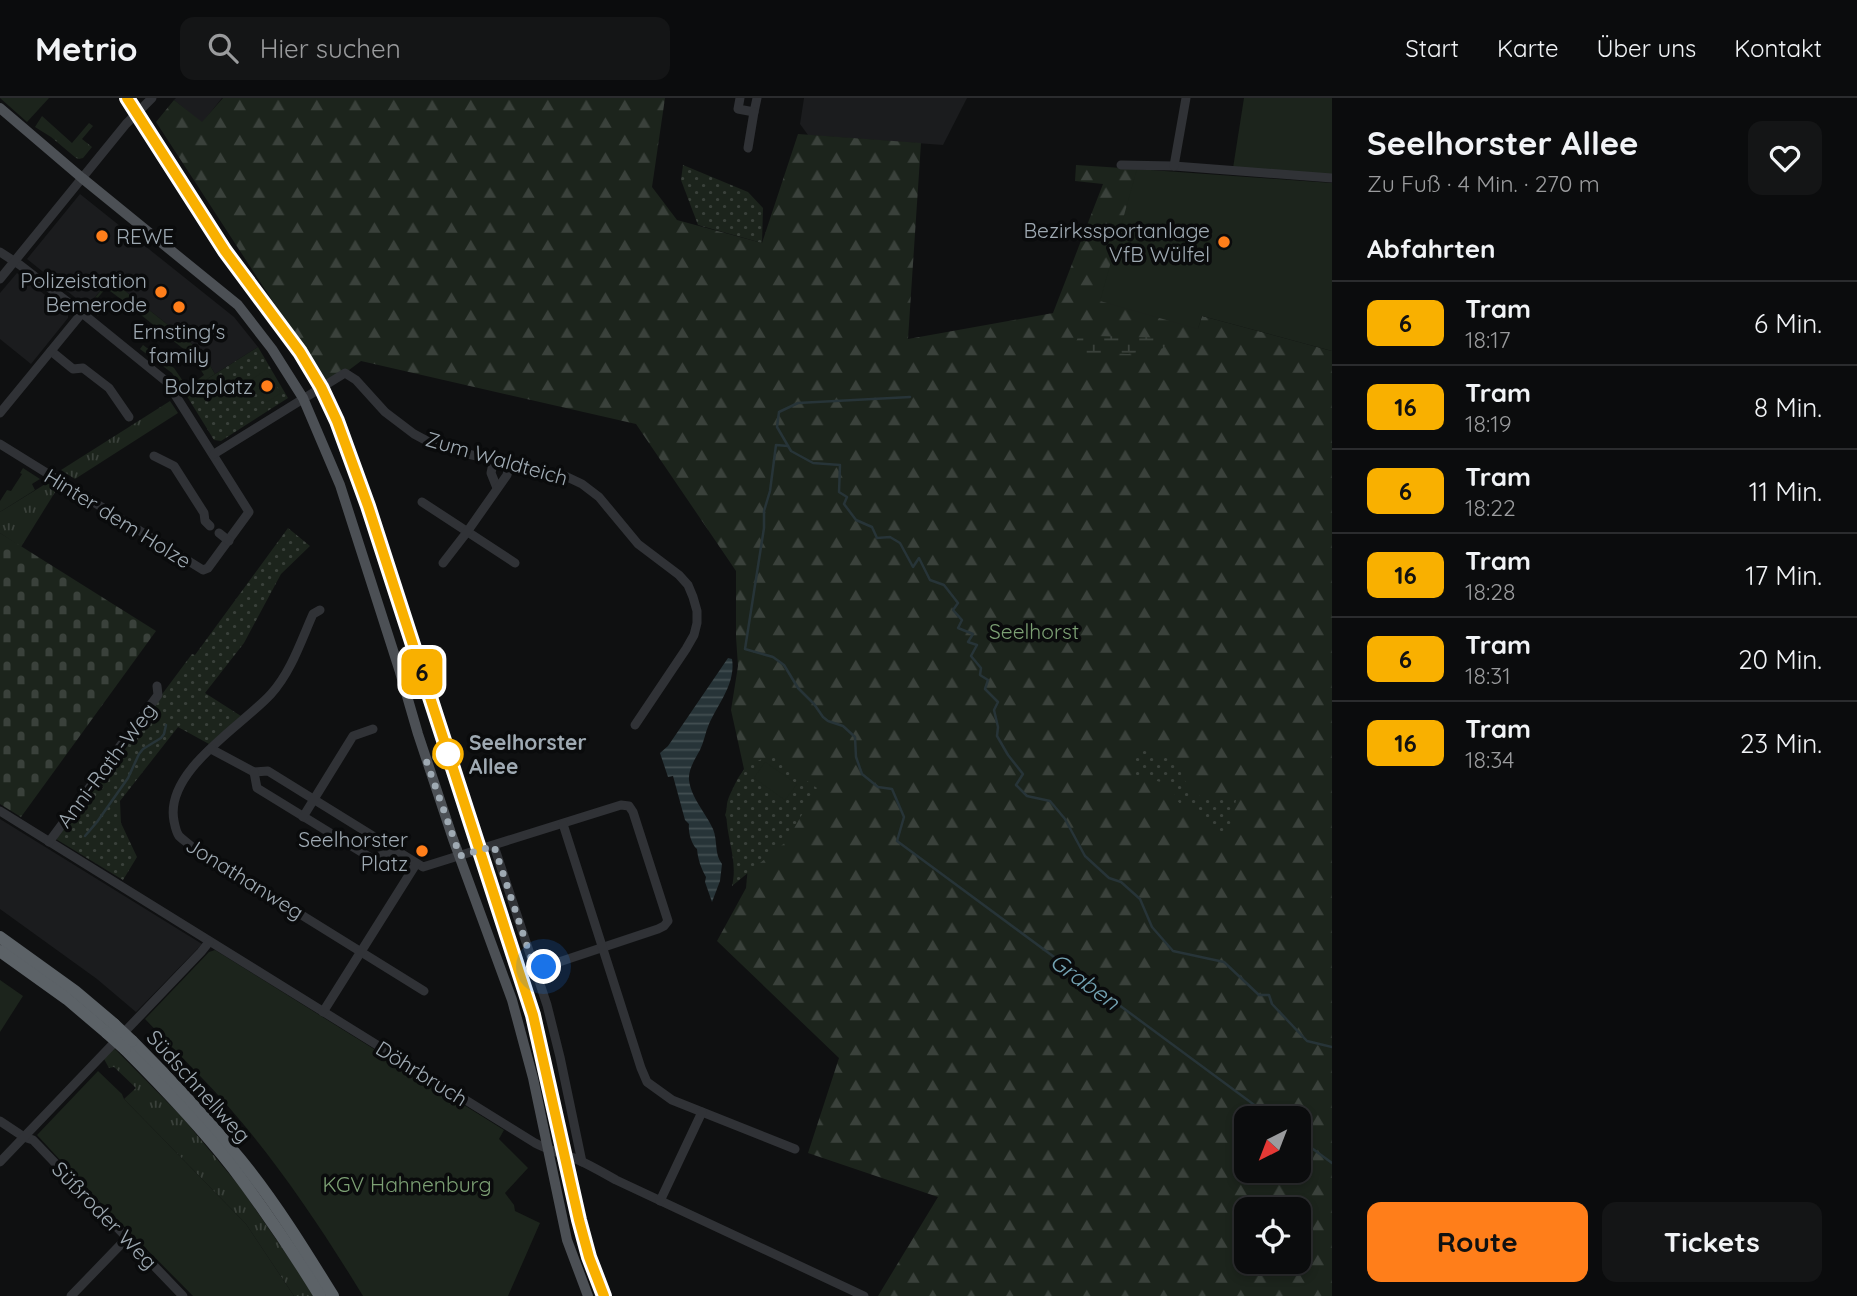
<!DOCTYPE html>
<html lang="de">
<head>
<meta charset="utf-8">
<style>
	:root { --surface:#0b0c0d; --page:#141516; --text:#f1f3f6; --muted:#9a9b9d; --line:#2b2c2e; --accent:#ff7e1a }
	body { margin:0; font-family:Quicksand,sans-serif; background:var(--page); color:var(--text); height:100vh; display:flex; flex-direction:column; font-size:26px; white-space:nowrap }
	* { box-sizing:border-box; margin:0 }
	p { font-size:23px; color:var(--muted) }
	.icon { flex:none; width:38px; height:38px; fill:none; stroke:currentColor; stroke-width:2; stroke-linecap:round; stroke-linejoin:round }
	.map { position:relative; flex:1; overflow:hidden }
	.panel { display:flex; flex-direction:column; background:var(--surface); width:525px }
	.panel>* { flex:none }
	.badge { padding:0 14px; border-radius:10px; font-size:24px; line-height:46px }
	.needle { width:46px; rotate:222deg }
	.controls { position:absolute; left:1234px; top:1008px; display:grid; gap:14px }
	.controls a { display:grid; place-items:center; width:77px; height:77px; border-radius:14px; background:var(--surface); box-shadow:0 4px 10px #0003,0 0 0 2px var(--line); font-size:35px }
	.you { position:absolute; width:35px; height:35px; margin:-18px; border:5px solid #fff; border-radius:50%; background:#1a73e8; box-shadow:0 0 0 10px #1a73e833 }
	.map>.badge { position:absolute; translate:-50% -50%; box-shadow:0 0 0 4px #fff }
	h2 { padding:0 35px; font-size:26px; line-height:63px }
	.round { display:grid; place-items:center; flex:none; width:74px; height:74px; border-radius:14px; background:var(--page) }
	.summary { display:flex; align-items:center; justify-content:space-between; height:119px; padding:0 35px }
	h1 { font-size:33px; font-weight:700; line-height:52px }
	.button { display:flex; gap:14px; margin-top:auto; padding:14px 35px }
	.button a { flex:1; height:80px; border-radius:14px; background:var(--accent); color:#111; font-size:28px; font-weight:700; line-height:80px; text-align:center }
	.button a+a { background:var(--page); color:var(--text) }
	ul { padding:0; list-style:none }
	li { display:flex; align-items:center; gap:21px; height:84px; padding:0 35px; border-top:2px solid var(--line) }
	li div { flex:1 }
	li b { display:block; font-size:26px }
	li em { font-style:normal }
	li .badge { min-width:77px; font-weight:700; text-align:center }
	header { display:flex; align-items:center; gap:42px; box-sizing:border-box; height:98px; padding:0 35px; background:var(--surface); border-bottom:2px solid var(--line) }
	header strong { font-size:33px }
	nav { display:flex; gap:38px; margin-inline-start:auto; font-size:24px }
	.search { width:490px; height:63px; background:var(--page); display:flex; align-items:center; gap:18px; box-sizing:border-box; padding:0 24px; border-radius:14px; color:var(--muted); font-size:26px }
	main { display:flex; flex:1; min-height:0 }
	.map>svg:first-child { display:block }
	.built { fill:#1b1c1e }
	.grass { fill:url(#grass-tufts) }
	.forest { fill:url(#forest-firs); fill-rule:evenodd }
	.wetland { fill:url(#wetland-marsh) }
	.cemetery { fill:url(#cemetery-stones) }
	.park { fill:url(#park-dots) }
	.garden { fill:#1c241c }
	.water { fill:url(#water-rules) }
	.lines { fill:none; stroke-linecap:round; stroke-linejoin:round }
	.stream { stroke:#273438; stroke-width:2.5 }
	.minor { stroke:#303236; stroke-width:9 }
	.major { stroke:#4c5055; stroke-width:10 }
	.highway { stroke:#5c6267; stroke-width:12 }
	.tram { stroke:#474b4f; stroke-width:2 }
	.highway-bridge { stroke:#5c6267; stroke-width:12 }
	.line-casing { stroke:#fff; stroke-width:16 }
	.line { stroke:#f9b000; stroke-width:10 }
	.walk { stroke:#9faab3; stroke-width:7; stroke-dasharray:0 12.6 }
	.poi-dot { fill:#ff7e1a; stroke:#0a0b0c; stroke-width:2.5 }
	.stop-dot { fill:#fff; stroke:#f9b000; stroke-width:3.5 }
	.labels { text-anchor:middle; dominant-baseline:central; stroke-width:7; stroke-linejoin:round; paint-order:stroke }
	.poi-label { font-size:21px; fill:#9faab3; stroke:#0a0b0c; text-anchor:end }
	.street-label { font-size:21px; fill:#9faab3; stroke:#0a0b0c }
	.park-label { font-size:21px; fill:#7ca074; stroke:#0a0b0c }
	.stop-label { font-size:21px; font-weight:bold; fill:#9faab3; stroke:#0a0b0c; text-anchor:start }
	.water-label { font-size:23px; font-style:italic; fill:#73a2b2; stroke:#0a0b0c }
</style>
</head>
<body>
<header>
<strong>Metrio</strong>
<div class="search"><svg class="icon" aria-label="search" viewBox="0 0 24 24"><circle cx="10" cy="10" r="6"/><path d="M15 15l6 6"/></svg>Hier suchen</div>
<nav><a>Start</a><a>Karte</a><a>Über uns</a><a>Kontakt</a></nav>
</header>
<main>
<div class="map">
<svg width="1332" height="1198" viewBox="0 0 1332 1198">
	<defs>
		<pattern id="grass-tufts" width="24" height="20" patternUnits="userSpaceOnUse" patternTransform="scale(1.75)"><rect width="24" height="20" fill="#1c241c"/><path d="M3 7l-1-3M5 7V3M7 7l1-3M15 17l-1-3M17 17v-4M19 17l1-3" fill="none" stroke="#3a413b"/></pattern>
		<pattern id="forest-firs" width="22" height="20" patternUnits="userSpaceOnUse" patternTransform="scale(1.75)"><rect width="22" height="20" fill="#1c241c"/><path d="M5 1l3.5 6h-7zM16 11l3.5 6h-7z" fill="#3a413b"/></pattern>
		<pattern id="wetland-marsh" width="20" height="14" patternUnits="userSpaceOnUse" patternTransform="scale(1.75)"><rect width="20" height="14" fill="#1c241c"/><path d="M1 5h8M5 5V1M11 12h8M15 12V8" fill="none" stroke="#3a413b"/></pattern>
		<pattern id="cemetery-stones" width="16" height="16" patternUnits="userSpaceOnUse" patternTransform="scale(1.75)"><rect width="16" height="16" fill="#1c241c"/><path d="M2 7V4a2 2 0 0 1 4 0v3zM10 15v-3a2 2 0 0 1 4 0v3z" fill="#3a413b"/></pattern>
		<pattern id="park-dots" width="8" height="8" patternUnits="userSpaceOnUse" patternTransform="scale(1.75)"><rect width="8" height="8" fill="#1c241c"/><path d="M2 2h.1M6 6h.1" fill="none" stroke="#3a413b" stroke-width="1.8" stroke-linecap="round"/></pattern>
		<pattern id="water-rules" width="6" height="5" patternUnits="userSpaceOnUse" patternTransform="scale(1.75)"><rect width="6" height="5" fill="#273438"/><path d="M0 2.5h6" fill="none" stroke="#434f52"/></pattern>
	</defs>
	<rect width="100%" height="100%" fill="#0f1011"/>
	<g class="built">
		<polygon points="176,0 222,0 202,25 174,2"/>
		<polygon points="804,0 967,0 943,47 808,37 800,26"/>
		<polygon points="80,96 234,219 258,249 215,276 202,254 110,181 87,209 27,161"/>
		<polygon points="17,175 68,215 68,220 31,266 0,241 0,195"/>
		<polygon points="0,721 202,846 136,914 97,881 0,811"/>
	</g>
	<g class="grass">
		<polygon points="42,18 72,45 89,25 93,28 82,41 92,49 83,60 79,61 76,60 51,39 35,29"/>
		<polygon points="143,247 174,270 189,292 185,295 172,275 140,251"/>
		<polygon points="170,303 178,315 75,381 61,372"/>
		<polygon points="47,385 57,391 21,449 0,435 0,414"/>
		<polygon points="114,950 182,1019 240,1089 315,1198 294,1198 246,1126 124,1001 136,990 114,969 109,970 104,961"/>
	</g>
	<path class="forest" d="M 223,0 L 665,0 L 652,89 L 677,122 L 762,145 L 798,36 L 921,45 L 908,241 L 1053,215 L 1103,86 L 1075,83 L 1076,67 L 1137,71 L 1198,230 L 1202,218 L 1332,253 L 1332,1198 L 878,1198 L 938,1099 L 808,1055 L 839,960 L 717,843 L 746,790 L 748,768 L 725,717 L 732,696 L 744,671 L 731,612 L 738,568 L 736,539 L 736,473 L 636,326 L 361,263 L 345,275 L 326,285 L 156,24 L 174,2 L 202,24 ZM 1246,1020 L 1298,1020 L 1298,1073 L 1246,1073 ZM 1246,1111 L 1298,1111 L 1298,1164 L 1246,1164 Z"/>
	<polygon class="wetland" points="1096,238 1165,240 1168,244 1164,250 1128,256 1105,255 1087,261 1079,259 1074,249 1078,239"/>
	<polygon class="cemetery" points="0,435 156,533 21,719 0,706"/>
	<g class="park">
		<polygon points="683,67 748,94 763,110 762,145 698,127 681,82"/>
		<polygon points="258,249 288,300 221,343 214,342 185,295"/>
		<polygon points="288,430 310,448 281,476 244,545 205,595 241,618 209,646 178,629 120,703 121,725 137,759 123,782 51,738 157,603 192,556 195,557"/>
		<path d="M 1143,647 L 1151,651 L 1155,661 L 1164,658 L 1178,665 C 1183,684 1190,691 1205,702 L 1218,700 L 1236,702 L 1230,731 L 1224,740 L 1212,732 L 1190,708 L 1182,709 L 1175,699 L 1173,690 L 1164,685 L 1135,677 L 1135,653 Z"/>
		<path d="M 772,658 L 817,690 L 787,743 L 732,788 C 739,760 723,734 727,706 C 728,699 732,693 735,686 C 745,666 752,664 772,658 Z"/>
	</g>
	<g class="garden">
		<polygon points="0,0 49,0 27,24"/>
		<polygon points="1244,0 1332,0 1332,77 1233,70"/>
		<polygon points="1137,71 1332,85 1332,253 1202,218 1198,231 1100,203"/>
		<polygon points="110,181 202,254 215,276 198,287 196,283 204,277 191,257 136,213 131,217 122,210 126,205 106,190 96,202 107,212 106,213 103,211 98,218 90,211 91,209 89,207"/>
		<polygon points="266,272 281,295 267,304 252,281"/>
		<polygon points="23,370 40,381 32,386 35,392 0,414 0,403 7,392 11,393 22,376 20,375"/>
		<polygon points="765,664 797,686 785,702 754,680"/>
		<path d="M 215,852 L 504,1032 L 499,1041 L 528,1070 L 505,1095 L 514,1107 L 515,1113 L 540,1125 L 508,1198 L 363,1198 C 327,1139 288,1080 244,1027 C 213,989 178,956 145,921 L 209,854 Z"/>
		<polygon points="0,882 23,898 0,934"/>
		<polygon points="98,973 122,996 124,1001 246,1126 294,1198 193,1198 84,1088 37,1037"/>
	</g>
	<path class="water" d="M 728,560 L 732,561 C 736,585 718,606 709,626 C 705,635 704,644 700,652 C 695,661 688,672 689,682 C 691,700 706,715 713,731 C 718,743 714,756 722,766 L 720,783 L 712,804 L 705,784 L 706,779 C 701,770 698,762 697,751 C 691,746 688,733 689,726 L 685,722 L 673,678 L 668,679 L 660,655 L 668,648 Z"/>
	<g class="lines">
		<g class="stream">
			<polyline points="910,299 798,305 779,314 777,329 791,353 813,365 840,367 839,394 847,399 844,406 856,422 872,429 877,440 890,439 900,445 913,469 919,460 930,482 944,487 958,505 953,512 962,522 958,530 973,536 968,544 977,547 971,558 981,570 980,577 988,582 985,591 998,604 994,612 998,629 997,638 1008,657 1023,676 1016,687 1027,698 1050,703 1065,721 1085,758 1109,780 1121,784 1140,801 1152,829 1173,853 1224,864 1259,897 1269,897 1272,906 1307,943 1332,949"/>
			<polyline points="788,348 776,347 770,393 764,413 764,430 745,551 773,559 784,567 798,590 814,606 823,619 828,623 843,628 855,639 856,659 862,676 878,689 892,691 904,719 897,743 1272,1020"/>
			<polyline points="85,738 97,724 128,680 139,656 143,651 161,640 164,636 166,627"/>
			<polyline points="1298,1040 1332,1065"/>
		</g>
		<g class="minor">
			<polyline points="740,0 738,11 754,14 757,0"/>
			<polyline points="748,50 754,14"/>
			<polyline points="1121,67 1174,68 1332,80"/>
			<polyline points="1174,68 1186,0"/>
			<polyline points="0,154 20,167 82,215"/>
			<polyline points="0,181 126,26 152,0"/>
			<polyline points="51,253 73,271 83,270 109,290 129,319"/>
			<polyline points="0,315 82,215 167,284 249,414 208,470 203,472 0,346"/>
			<polyline points="214,356 345,275 356,282 385,314 414,336 429,344 463,355 563,377 582,386 599,399 638,446 679,477 688,487 693,499 697,513 697,525 694,537 686,551 635,627"/>
			<polyline points="154,358 174,368 204,415 205,423 210,428"/>
			<polyline points="494,361 491,375 497,390"/>
			<polyline points="422,404 515,465"/>
			<polyline points="219,435 229,443"/>
			<polyline points="443,465 467,434 507,377 510,364"/>
			<path d="M 320,512 L 313,516 C 301,543 291,574 271,596 C 242,628 164,673 174,723 C 175,728 176,734 179,738 C 183,742 188,745 192,749 L 424,893"/>
			<polyline points="211,651 254,674 268,673 423,769 621,707 629,708 633,714 668,823 664,828 658,831 535,872"/>
			<polyline points="254,674 257,690 371,760 397,754"/>
			<path d="M 0,713 L 535,1045 C 548,1052 561,1055 574,1060 C 588,1066 602,1074 616,1082 L 864,1198"/>
			<polyline points="303,719 353,638 373,631"/>
			<polyline points="563,726 641,970 647,984 672,1002 795,1051"/>
			<polyline points="49,744 158,597 157,588"/>
			<polyline points="494,748 547,907 560,959 582,1064"/>
			<polyline points="323,914 416,766"/>
			<polyline points="0,1023 24,1039 33,1042 183,1198"/>
			<polyline points="0,1064 201,854 209,844"/>
			<polyline points="660,1103 702,1014"/>
			<polyline points="71,1198 127,1140"/>
		</g>
		<polyline class="major" points="0,10 82,80 238,207 272,251 303,300 340,387 400,574 418,636 453,741 512,902 533,980 567,1142 588,1198"/>
		<g class="highway">
			<polyline points="0,839 75,893 114,926"/>
			<polyline points="0,853 67,901 107,935"/>
			<path d="M 132,943 C 170,981 206,1020 240,1061 C 275,1104 304,1151 333,1198"/>
			<path d="M 125,951 C 163,989 200,1028 233,1070 C 264,1111 293,1154 320,1198"/>
		</g>
		<polyline class="tram" points="127,0 225,153 300,254 321,289 337,323 368,408 533,917 579,1122 589,1159 604,1198"/>
		<g class="highway-bridge">
			<polyline points="114,926 132,943"/>
			<polyline points="107,935 125,951"/>
		</g>
	</g>
	<g class="lines">
		<defs>
			<polyline id="line" points="127,0 225,153 300,254 321,289 337,323 368,408 533,917 579,1122 589,1159 604,1198"/>
		</defs>
		<use href="#line" class="line-casing"/>
		<use href="#line" class="line"/>
		<polyline class="walk" points="448,656 426,662 460,758 494,748 535,872 544,869"/>
	</g>
	<g class="poi-dot">
		<circle cx="102" cy="138" r="7"/>
		<circle cx="1224" cy="144" r="7"/>
		<circle cx="161" cy="194" r="7"/>
		<circle cx="179" cy="209" r="7"/>
		<circle cx="267" cy="288" r="7"/>
		<circle cx="422" cy="753" r="7"/>
	</g>
	<circle class="stop-dot" cx="448" cy="656" r="14"/>
	<g class="labels">
		<g class="poi-label">
			<text x="1210" y="132">Bezirkssportanlage<tspan x="1210" dy="24">VfB Wülfel</tspan></text>
			<text x="116" y="138" text-anchor="start">REWE</text>
			<text x="147" y="182">Polizeistation<tspan x="147" dy="24">Bemerode</tspan></text>
			<text x="179" y="233" text-anchor="middle">Ernsting's<tspan x="179" dy="24">family</tspan></text>
			<text x="253" y="288">Bolzplatz</text>
			<text x="408" y="741">Seelhorster<tspan x="408" dy="24">Platz</tspan></text>
		</g>
		<g class="street-label">
			<text transform="translate(497 360) rotate(16)">Zum Waldteich</text>
			<text transform="translate(118 420) rotate(32)">Hinter dem Holze</text>
			<text transform="translate(106 667) rotate(-53)">Anni-Rath-Weg</text>
			<text transform="translate(245 780) rotate(32)">Jonathanweg</text>
			<text transform="translate(422 975) rotate(32)">Döhrbruch</text>
			<text transform="translate(199 988) rotate(48)">Südschnellweg</text>
			<text transform="translate(105 1117) rotate(46)">Süßroder Weg</text>
		</g>
		<g class="park-label">
			<text x="1034" y="533">Seelhorst</text>
			<text x="407" y="1086">KGV Hahnenburg</text>
		</g>
		<g class="stop-label">
			<text x="469" y="644">Seelhorster<tspan x="469" dy="24">Allee</tspan></text>
		</g>
		<g class="water-label">
			<text transform="translate(1085 883) rotate(36)">Graben</text>
		</g>
	</g>
</svg>
<div class="controls">
<a><svg class="needle" viewBox="-14 -14 28 28"><path d="M0-13l5 13h-10z" fill="#e53935"/><path d="M0 13l5-13h-10z" fill="#9a9b9d"/></svg></a>
<a><svg class="icon" aria-label="locate" viewBox="0 0 24 24"><circle cx="12" cy="12" r="6"/><path d="M12 2v4M12 18v4M2 12h4M18 12h4"/></svg></a>
</div>
<div class="you" style="left:544px;top:869px"></div>
<b class="badge" style="left:422px;top:574px;background:#f9b000;color:#111">6</b>
</div>
<section class="panel">
<div class="summary"><div><h1>Seelhorster Allee</h1><p>Zu Fuß · 4 Min. · 270 m</p></div><a class="round"><svg class="icon" aria-label="heart" viewBox="0 0 24 24"><path d="M12 20l-8-8c-3-5 5-10 8-4 3-6 11-1 8 4z"/></svg></a></div>
<h2>Abfahrten</h2>
<ul>
<li><span class="badge" style="background:#f9b000;color:#111">6</span><div><b>Tram</b><p>18:17</p></div><em>6 Min.</em></li>
<li><span class="badge" style="background:#f9b000;color:#111">16</span><div><b>Tram</b><p>18:19</p></div><em>8 Min.</em></li>
<li><span class="badge" style="background:#f9b000;color:#111">6</span><div><b>Tram</b><p>18:22</p></div><em>11 Min.</em></li>
<li><span class="badge" style="background:#f9b000;color:#111">16</span><div><b>Tram</b><p>18:28</p></div><em>17 Min.</em></li>
<li><span class="badge" style="background:#f9b000;color:#111">6</span><div><b>Tram</b><p>18:31</p></div><em>20 Min.</em></li>
<li><span class="badge" style="background:#f9b000;color:#111">16</span><div><b>Tram</b><p>18:34</p></div><em>23 Min.</em></li>
</ul>
<div class="button"><a>Route</a><a>Tickets</a></div>
</section>
</main>
</body>
</html>
